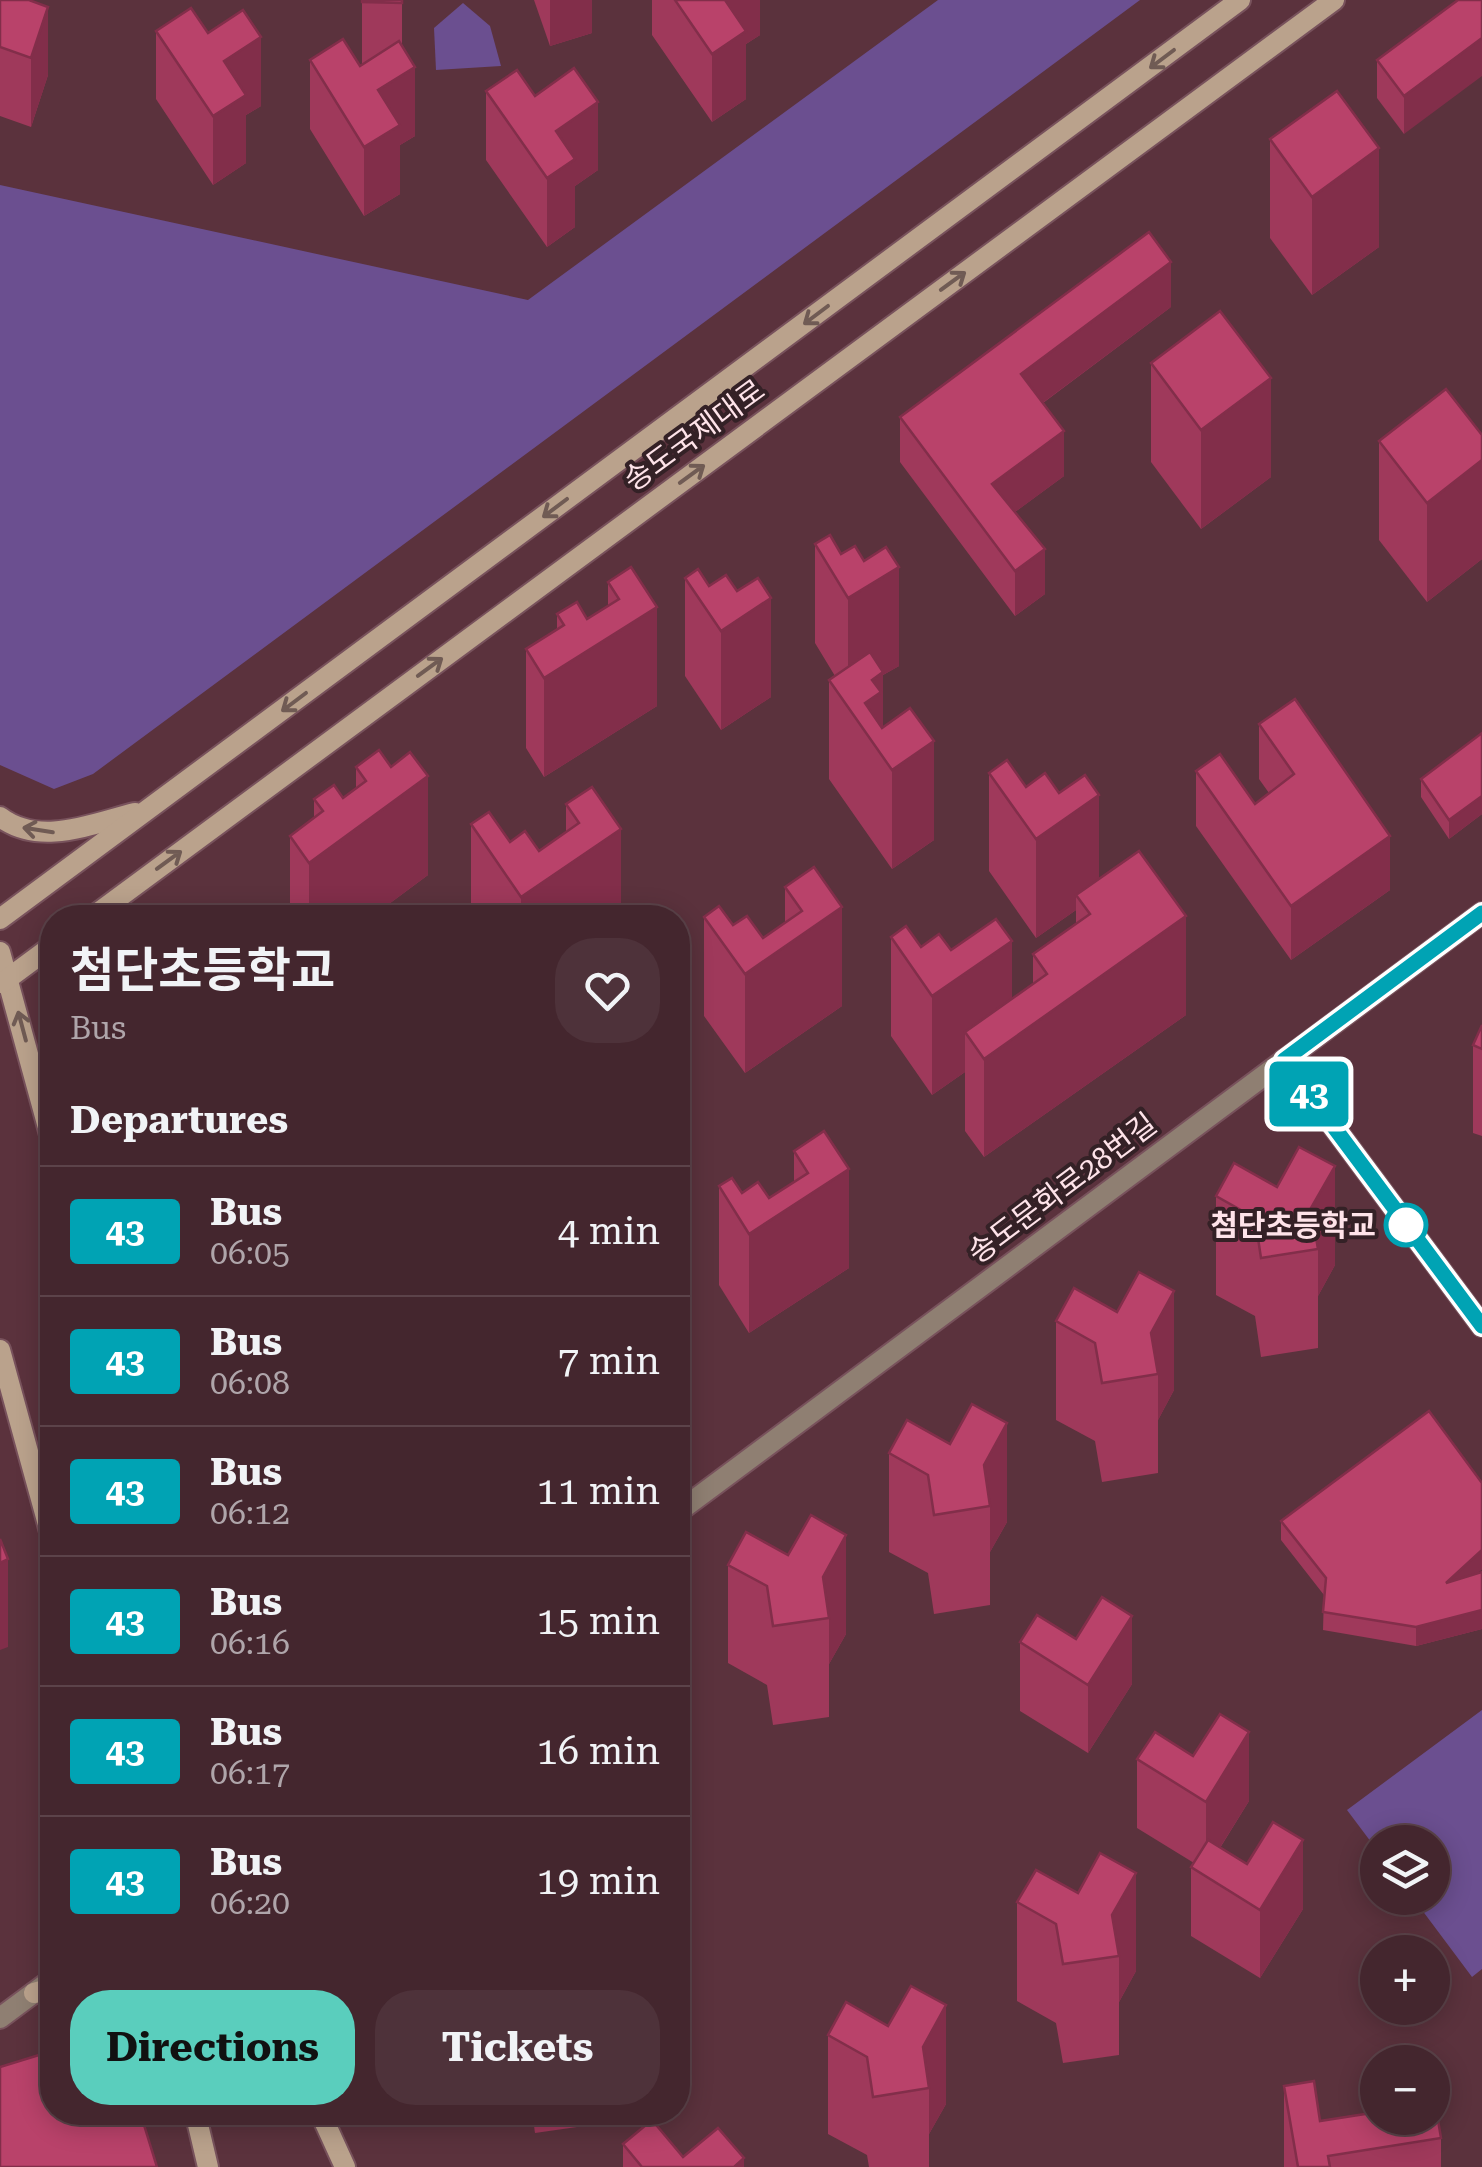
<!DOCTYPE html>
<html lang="en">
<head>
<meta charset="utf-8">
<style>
	:root { --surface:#44262e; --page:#4e323a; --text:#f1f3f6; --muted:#afa5aa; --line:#5c434a; --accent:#5acebd }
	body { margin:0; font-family:"Roboto Serif","Noto Sans KR",serif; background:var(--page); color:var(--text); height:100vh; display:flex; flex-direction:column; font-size:38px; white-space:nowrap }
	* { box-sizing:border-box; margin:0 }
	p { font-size:32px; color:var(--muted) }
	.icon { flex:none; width:55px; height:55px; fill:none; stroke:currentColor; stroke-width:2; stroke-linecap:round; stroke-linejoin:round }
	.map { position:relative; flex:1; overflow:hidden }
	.details { position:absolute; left:40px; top:905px; width:650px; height:1220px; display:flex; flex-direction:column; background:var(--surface); border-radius:40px; box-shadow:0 5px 25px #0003,0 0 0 2px var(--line) }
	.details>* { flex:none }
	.badge { padding:0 20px; border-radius:8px; font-size:35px; line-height:65px }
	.controls { position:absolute; left:1360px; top:1825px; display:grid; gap:20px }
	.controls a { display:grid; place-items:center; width:90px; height:90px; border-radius:50%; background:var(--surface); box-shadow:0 5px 25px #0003,0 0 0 2px var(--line); font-size:50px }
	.map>.badge { position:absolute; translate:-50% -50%; box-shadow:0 0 0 5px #fff }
	h2 { padding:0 30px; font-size:38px; line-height:90px }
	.round { display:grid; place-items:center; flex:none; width:105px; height:105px; border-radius:40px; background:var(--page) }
	.head { display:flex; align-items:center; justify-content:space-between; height:170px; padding:0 30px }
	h1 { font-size:48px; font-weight:700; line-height:75px }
	.button { display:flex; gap:20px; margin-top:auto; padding:20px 30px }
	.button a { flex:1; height:115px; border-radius:40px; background:var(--accent); color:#111; font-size:40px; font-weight:700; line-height:115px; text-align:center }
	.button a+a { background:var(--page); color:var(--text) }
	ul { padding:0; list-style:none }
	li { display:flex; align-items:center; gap:30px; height:130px; padding:0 30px; border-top:2px solid var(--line) }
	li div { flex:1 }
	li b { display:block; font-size:38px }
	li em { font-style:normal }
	li .badge { min-width:110px; font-weight:700; text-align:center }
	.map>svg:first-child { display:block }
	.park { fill:#6b4f90 }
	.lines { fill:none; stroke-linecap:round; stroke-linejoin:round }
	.tertiary-casing { stroke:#78525c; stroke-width:24 }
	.secondary-casing { stroke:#78525c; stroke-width:24 }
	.tertiary { stroke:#8f7f72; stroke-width:20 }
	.secondary { stroke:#baa28c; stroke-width:20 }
	.wall { fill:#9f395b }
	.shaded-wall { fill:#822e4a }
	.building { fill:#b9426a; stroke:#822e4a; stroke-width:2.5 }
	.oneway { stroke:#705b54 }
	.line-casing { stroke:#fff; stroke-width:22 }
	.line { stroke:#00a3b4; stroke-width:15 }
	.stop-dot { fill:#fff; stroke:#00a3b4; stroke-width:5 }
	.labels { text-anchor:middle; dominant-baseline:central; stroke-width:8; stroke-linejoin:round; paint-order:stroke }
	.street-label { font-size:30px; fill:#fee3e9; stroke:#342126 }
	.stop-label { font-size:30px; font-weight:bold; fill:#fee3e9; stroke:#342126; text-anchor:end }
</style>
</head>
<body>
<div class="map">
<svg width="1482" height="2167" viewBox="0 0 1482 2167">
	<rect width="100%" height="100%" fill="#5b323d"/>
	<g class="park">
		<polygon points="938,0 1140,0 93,774 54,789 0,765 0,185 528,300"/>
		<polygon points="463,3 490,26 501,66 436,70 434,28"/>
		<polygon points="1482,1710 1482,1969 1472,1977 1413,1898 1432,1898 1432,1842 1378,1842 1377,1850 1347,1810"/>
	</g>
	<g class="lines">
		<defs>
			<g id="tertiary">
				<polyline points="1284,1060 1482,1326"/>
				<polyline points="678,1512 1482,913"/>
				<polyline points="0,2018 47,1983"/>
			</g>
			<g id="secondary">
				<path d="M 0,817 C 40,847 91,824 135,813"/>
				<polyline points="91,918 1334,0"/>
				<polyline points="0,919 1240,0"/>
				<polyline points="0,952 52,1142"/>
				<polyline points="2,983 52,946"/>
				<polyline points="0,1350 52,1539"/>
				<polyline points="34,1993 52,1988"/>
				<polyline points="195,2112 208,2167"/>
				<polyline points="320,2112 345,2167"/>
			</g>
		</defs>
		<use href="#tertiary" class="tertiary-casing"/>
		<use href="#secondary" class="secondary-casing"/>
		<use href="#tertiary" class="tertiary"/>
		<use href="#secondary" class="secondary"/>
	</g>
	<g class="wall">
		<polygon points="0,0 48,75 31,127 0,116"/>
		<polygon points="402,0 402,47 415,136 400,145 400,194 364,216 310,129 310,60 360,66 362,64 362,2"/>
		<polygon points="534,0 592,0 592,33 550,46"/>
		<polygon points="652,0 760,0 760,35 746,44 746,99 712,122 652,35"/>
		<polygon points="1458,0 1404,134 1377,98 1377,60"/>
		<polygon points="156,31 208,33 261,106 246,115 246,163 213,185 156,99"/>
		<polygon points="486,91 535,96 598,170 575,186 575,227 547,247 486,160"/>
		<polygon points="1270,139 1379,247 1312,295 1270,238"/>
		<polygon points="1171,307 1043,403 1064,476 1015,512 1045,594 1015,616 900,462 900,417"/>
		<polygon points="1151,363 1271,477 1201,529 1151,462"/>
		<polygon points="1482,435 1482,559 1427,602 1379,540 1379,441"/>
		<polygon points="815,544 899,666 883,675 883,726 934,840 892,869 829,779 829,680 835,676 815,643"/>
		<polygon points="631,567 657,706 544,777 526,748 526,649 557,629 557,614 587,619 608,606 608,582"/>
		<polygon points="685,578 709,586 771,697 721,730 685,676"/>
		<polygon points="1259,724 1390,890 1291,960 1196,826 1196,771 1255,804 1269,793 1259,779"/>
		<polygon points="1482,733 1482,814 1449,839 1421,797 1421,779"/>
		<polygon points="356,767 428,875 370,918 290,918 290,836 314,818 314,799 343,798 356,789"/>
		<polygon points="989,773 1026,787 1099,879 1186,1015 984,1157 965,1131 965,1072 932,1095 891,1036 891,937 921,947 951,950 1012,999 1033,984 1033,954 1076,923 1076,910 1036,938 989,871"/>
		<polygon points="592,787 621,918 471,918 471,824 510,842 539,851 566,832 566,804"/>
		<polygon points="814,867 842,1006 745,1073 704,1016 704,917 733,925 763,938 785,923 785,887"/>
		<polygon points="1482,1025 1482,1136 1473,1133 1473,1045"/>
		<polygon points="824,1131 849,1268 749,1333 719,1285 719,1186 769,1198 794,1182 794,1151"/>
		<polygon points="1234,1163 1335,1265 1318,1296 1318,1348 1261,1357 1255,1316 1216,1295 1216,1196"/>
		<polygon points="1074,1288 1174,1390 1158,1420 1158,1473 1102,1482 1095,1441 1056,1420 1056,1321"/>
		<polygon points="907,1420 1007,1522 990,1552 990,1605 934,1614 928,1573 889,1552 889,1453"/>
		<polygon points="1482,1483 1482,1569 1476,1574 1482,1572 1482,1629 1416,1646 1323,1630 1324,1595 1281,1540 1281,1521"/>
		<polygon points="746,1532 846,1634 829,1664 829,1717 773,1725 767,1685 728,1663 728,1565"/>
		<polygon points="1020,1642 1132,1684 1088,1753 1020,1711"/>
		<polygon points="1137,1759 1249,1801 1220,1848 1303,1909 1260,1978 1191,1936 1191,1867 1194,1863 1137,1828"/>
		<polygon points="1036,1870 1136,1971 1119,2002 1119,2055 1063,2063 1056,2023 1017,2001 1017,1902"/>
		<polygon points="846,2002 946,2104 929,2134 929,2167 869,2167 867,2155 828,2134 828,2035"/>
		<polygon points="1284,2086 1320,2121 1441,2138 1441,2167 1284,2167"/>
		<polygon points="532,2112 591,2112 591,2125 535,2133"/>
		<polygon points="623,2144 683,2157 744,2167 623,2167"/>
	</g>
	<g class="shaded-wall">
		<polygon points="550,0 592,0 592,33 550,46"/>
		<polygon points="720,0 760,0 760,35 746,44 746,99 712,122 712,54"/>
		<polygon points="48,7 48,75 31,127 31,58"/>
		<polygon points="261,37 261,106 246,115 246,163 213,185 213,116 224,61"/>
		<polygon points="1482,38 1482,76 1404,134 1404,96"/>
		<polygon points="415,67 415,136 400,145 400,194 364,216 364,147 378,90"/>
		<polygon points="598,102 598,170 575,186 575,227 547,247 547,178 556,131"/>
		<polygon points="1379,148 1379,247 1312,295 1312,197"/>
		<polygon points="1171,262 1171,307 1021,419 1021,374"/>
		<polygon points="1271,378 1271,477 1201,529 1201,430"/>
		<polygon points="1064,431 1064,476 992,529 992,484"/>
		<polygon points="1482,460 1482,559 1427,602 1427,503"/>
		<polygon points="1045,549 1045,594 1015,616 1015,571"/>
		<polygon points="899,567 899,666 883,675 883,758 848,697 848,598"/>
		<polygon points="771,598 771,697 721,730 721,631"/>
		<polygon points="657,607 657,706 544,777 544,678"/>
		<polygon points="934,741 934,840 892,869 892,770"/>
		<polygon points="428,776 428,875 370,918 309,918 309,863"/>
		<polygon points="1099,795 1099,894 1076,895 1076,910 1036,938 1036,839"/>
		<polygon points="1482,796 1482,814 1449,839 1449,820"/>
		<polygon points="621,829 621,918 521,918 521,897"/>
		<polygon points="1390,836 1390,890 1291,960 1291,906"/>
		<polygon points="842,907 842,1006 745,1073 745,974"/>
		<polygon points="1186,916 1186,1015 984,1157 984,1059 965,1032 965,1072 932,1095 932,996 1012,941 1012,1039"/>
		<polygon points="685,1155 685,1254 678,1258 678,1160"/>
		<polygon points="1335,1166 1335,1265 1318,1296 1318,1249 1311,1208"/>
		<polygon points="849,1169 849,1268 749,1333 749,1234"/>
		<polygon points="1174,1291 1174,1390 1158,1420 1158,1374 1151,1333"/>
		<polygon points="1007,1423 1007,1522 990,1552 990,1506 984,1465"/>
		<polygon points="846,1535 846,1634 829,1664 829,1618 823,1577"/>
		<polygon points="1482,1550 1482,1569 1446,1602 1446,1583"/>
		<polygon points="8,1559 8,1647 0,1650 0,1563"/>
		<polygon points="1482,1610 1482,1629 1416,1646 1416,1627"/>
		<polygon points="1132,1616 1132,1684 1088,1753 1088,1685"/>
		<polygon points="1249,1732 1249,1801 1206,1870 1206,1802"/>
		<polygon points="1303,1840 1303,1909 1260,1978 1260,1910"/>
		<polygon points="1136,1873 1136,1971 1119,2002 1119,1956 1112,1915"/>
		<polygon points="946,2005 946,2104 929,2134 929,2088 923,2047"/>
		<polygon points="744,2158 744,2167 734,2167"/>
	</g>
	<g class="building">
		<polygon points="0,0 29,0 48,7 31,58 0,47"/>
		<polygon points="362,0 402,0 402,3 362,2"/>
		<polygon points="675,0 725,0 746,31 712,54"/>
		<polygon points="1458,0 1482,0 1482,38 1404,96 1377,60"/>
		<polygon points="191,8 208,33 243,10 261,37 224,61 246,95 213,116 156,31"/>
		<polygon points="343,39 360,66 399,41 415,67 378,90 400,125 364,147 310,60"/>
		<polygon points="574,68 598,102 556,131 575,159 547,178 486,91 517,70 535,96"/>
		<polygon points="1337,91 1379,148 1312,197 1270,139"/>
		<polygon points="1149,232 1171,262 1021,374 1064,431 992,484 1045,549 1015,571 900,417"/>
		<polygon points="1220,311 1271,378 1201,430 1151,363"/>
		<polygon points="1446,389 1482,435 1482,460 1427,503 1379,441"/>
		<polygon points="830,535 841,554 855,546 864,561 886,547 899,567 848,598 815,544"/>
		<polygon points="631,567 657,607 544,678 526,649 564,625 557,614 577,602 587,619 619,599 608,582"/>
		<polygon points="698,569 709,586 726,575 737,591 758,578 771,598 721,631 685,578"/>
		<polygon points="870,652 883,672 872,680 881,692 865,703 882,728 910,708 934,741 892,770 829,680"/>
		<polygon points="1295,699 1390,836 1291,906 1196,771 1220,754 1255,804 1294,774 1259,724"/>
		<polygon points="1482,733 1482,796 1449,820 1421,779"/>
		<polygon points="379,750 391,767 410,752 428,776 309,863 290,836 323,811 314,799 334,785 343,798 366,781 356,767"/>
		<polygon points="1007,760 1026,787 1045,773 1059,793 1085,775 1099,795 1036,839 989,773"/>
		<polygon points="592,787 621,829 521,897 471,824 489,812 510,842 525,831 539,851 579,823 566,804"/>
		<polygon points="1139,851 1186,916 984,1059 965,1032 1047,974 1033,954 1090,914 1076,895"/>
		<polygon points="814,867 842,907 745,974 704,917 719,906 733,925 747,916 763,938 802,911 785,887"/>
		<polygon points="189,905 198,918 171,918"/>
		<polygon points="996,919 1012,941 932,996 891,937 906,926 921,947 939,934 951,950"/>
		<polygon points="1482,1025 1482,1049 1473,1045"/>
		<polygon points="824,1131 849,1169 749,1234 719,1186 732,1178 742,1193 758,1182 769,1198 808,1173 794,1151"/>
		<polygon points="678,1144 685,1155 678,1160"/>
		<polygon points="1299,1147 1335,1166 1311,1208 1318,1249 1261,1258 1255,1218 1216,1196 1234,1163 1277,1187"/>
		<polygon points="1139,1272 1174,1291 1151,1333 1158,1374 1102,1383 1095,1343 1056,1321 1074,1288 1117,1312"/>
		<polygon points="972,1404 1007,1423 984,1465 990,1506 934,1515 928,1475 889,1453 907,1420 950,1444"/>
		<polygon points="1429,1411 1482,1483 1482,1550 1446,1583 1482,1572 1482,1610 1416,1627 1323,1612 1326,1578 1281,1521"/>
		<polygon points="811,1515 846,1535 823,1577 829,1618 773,1626 767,1586 728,1565 746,1532 788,1555"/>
		<polygon points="0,1539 8,1559 0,1563"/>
		<polygon points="1102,1597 1132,1616 1088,1685 1020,1642 1037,1615 1076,1639"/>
		<polygon points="1220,1714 1249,1732 1206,1802 1137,1759 1155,1732 1193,1756"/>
		<polygon points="1273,1822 1303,1840 1260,1910 1191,1867 1208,1840 1247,1864"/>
		<polygon points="1100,1853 1136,1873 1112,1915 1119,1956 1063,1964 1056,1924 1017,1902 1036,1870 1078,1893"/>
		<polygon points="911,1986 946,2005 923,2047 929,2088 873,2097 867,2057 828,2035 846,2002 888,2026"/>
		<polygon points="52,2051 52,2112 140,2112 157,2167 0,2167 0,2067"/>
		<polygon points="1314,2081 1320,2121 1378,2112 1378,2118 1432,2118 1432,2103 1435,2102 1441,2138 1328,2156 1330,2167 1298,2167 1284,2086"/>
		<polygon points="652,2120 683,2157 718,2128 744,2158 734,2167 642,2167 623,2144"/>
	</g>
	<defs><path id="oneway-shaft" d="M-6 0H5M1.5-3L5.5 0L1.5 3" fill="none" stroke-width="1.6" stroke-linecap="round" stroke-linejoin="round" transform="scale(2.5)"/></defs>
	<g class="oneway">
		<use href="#oneway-shaft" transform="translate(1162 59) rotate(143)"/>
		<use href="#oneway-shaft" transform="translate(953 281) rotate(-36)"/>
		<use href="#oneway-shaft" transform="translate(816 315) rotate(143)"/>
		<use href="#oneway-shaft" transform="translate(692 474) rotate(-36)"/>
		<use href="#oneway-shaft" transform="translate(555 508) rotate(143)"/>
		<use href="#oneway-shaft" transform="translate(430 667) rotate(-36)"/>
		<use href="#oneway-shaft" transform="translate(294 702) rotate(143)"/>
		<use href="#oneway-shaft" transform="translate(38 830) rotate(-171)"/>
		<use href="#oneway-shaft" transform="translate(169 860) rotate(-36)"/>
		<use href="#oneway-shaft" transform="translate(22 1026) rotate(-105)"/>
	</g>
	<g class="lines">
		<defs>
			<polyline id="line" points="1482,913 1284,1060 1482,1326"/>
		</defs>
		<use href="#line" class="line-casing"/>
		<use href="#line" class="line"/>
	</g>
	<circle class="stop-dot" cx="1406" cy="1225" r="20"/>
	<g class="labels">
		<g class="street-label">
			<text transform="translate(694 435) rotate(-36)">송도국제대로</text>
			<text transform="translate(1062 1188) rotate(-37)">송도문화로28번길</text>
		</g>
		<g class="stop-label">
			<text x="1376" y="1225">첨단초등학교</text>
		</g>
	</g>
</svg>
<div class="controls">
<a><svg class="icon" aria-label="layers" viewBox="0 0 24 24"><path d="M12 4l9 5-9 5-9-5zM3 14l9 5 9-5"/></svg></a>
<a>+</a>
<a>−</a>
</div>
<b class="badge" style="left:1309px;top:1094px;background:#00a3b4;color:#fff">43</b>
<section class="details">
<div class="head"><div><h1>첨단초등학교</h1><p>Bus</p></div><a class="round"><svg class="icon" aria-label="heart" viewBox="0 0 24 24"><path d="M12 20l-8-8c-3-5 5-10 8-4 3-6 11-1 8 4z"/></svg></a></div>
<h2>Departures</h2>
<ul>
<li><span class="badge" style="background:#00a3b4;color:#fff">43</span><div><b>Bus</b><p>06:05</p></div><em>4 min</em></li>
<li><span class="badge" style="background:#00a3b4;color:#fff">43</span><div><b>Bus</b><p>06:08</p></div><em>7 min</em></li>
<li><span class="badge" style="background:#00a3b4;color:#fff">43</span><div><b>Bus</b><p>06:12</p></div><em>11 min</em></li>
<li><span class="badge" style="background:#00a3b4;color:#fff">43</span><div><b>Bus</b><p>06:16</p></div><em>15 min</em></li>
<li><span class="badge" style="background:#00a3b4;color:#fff">43</span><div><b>Bus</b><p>06:17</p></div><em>16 min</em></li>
<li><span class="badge" style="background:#00a3b4;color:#fff">43</span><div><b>Bus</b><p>06:20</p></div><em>19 min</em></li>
</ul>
<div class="button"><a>Directions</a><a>Tickets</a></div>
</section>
</div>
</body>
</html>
